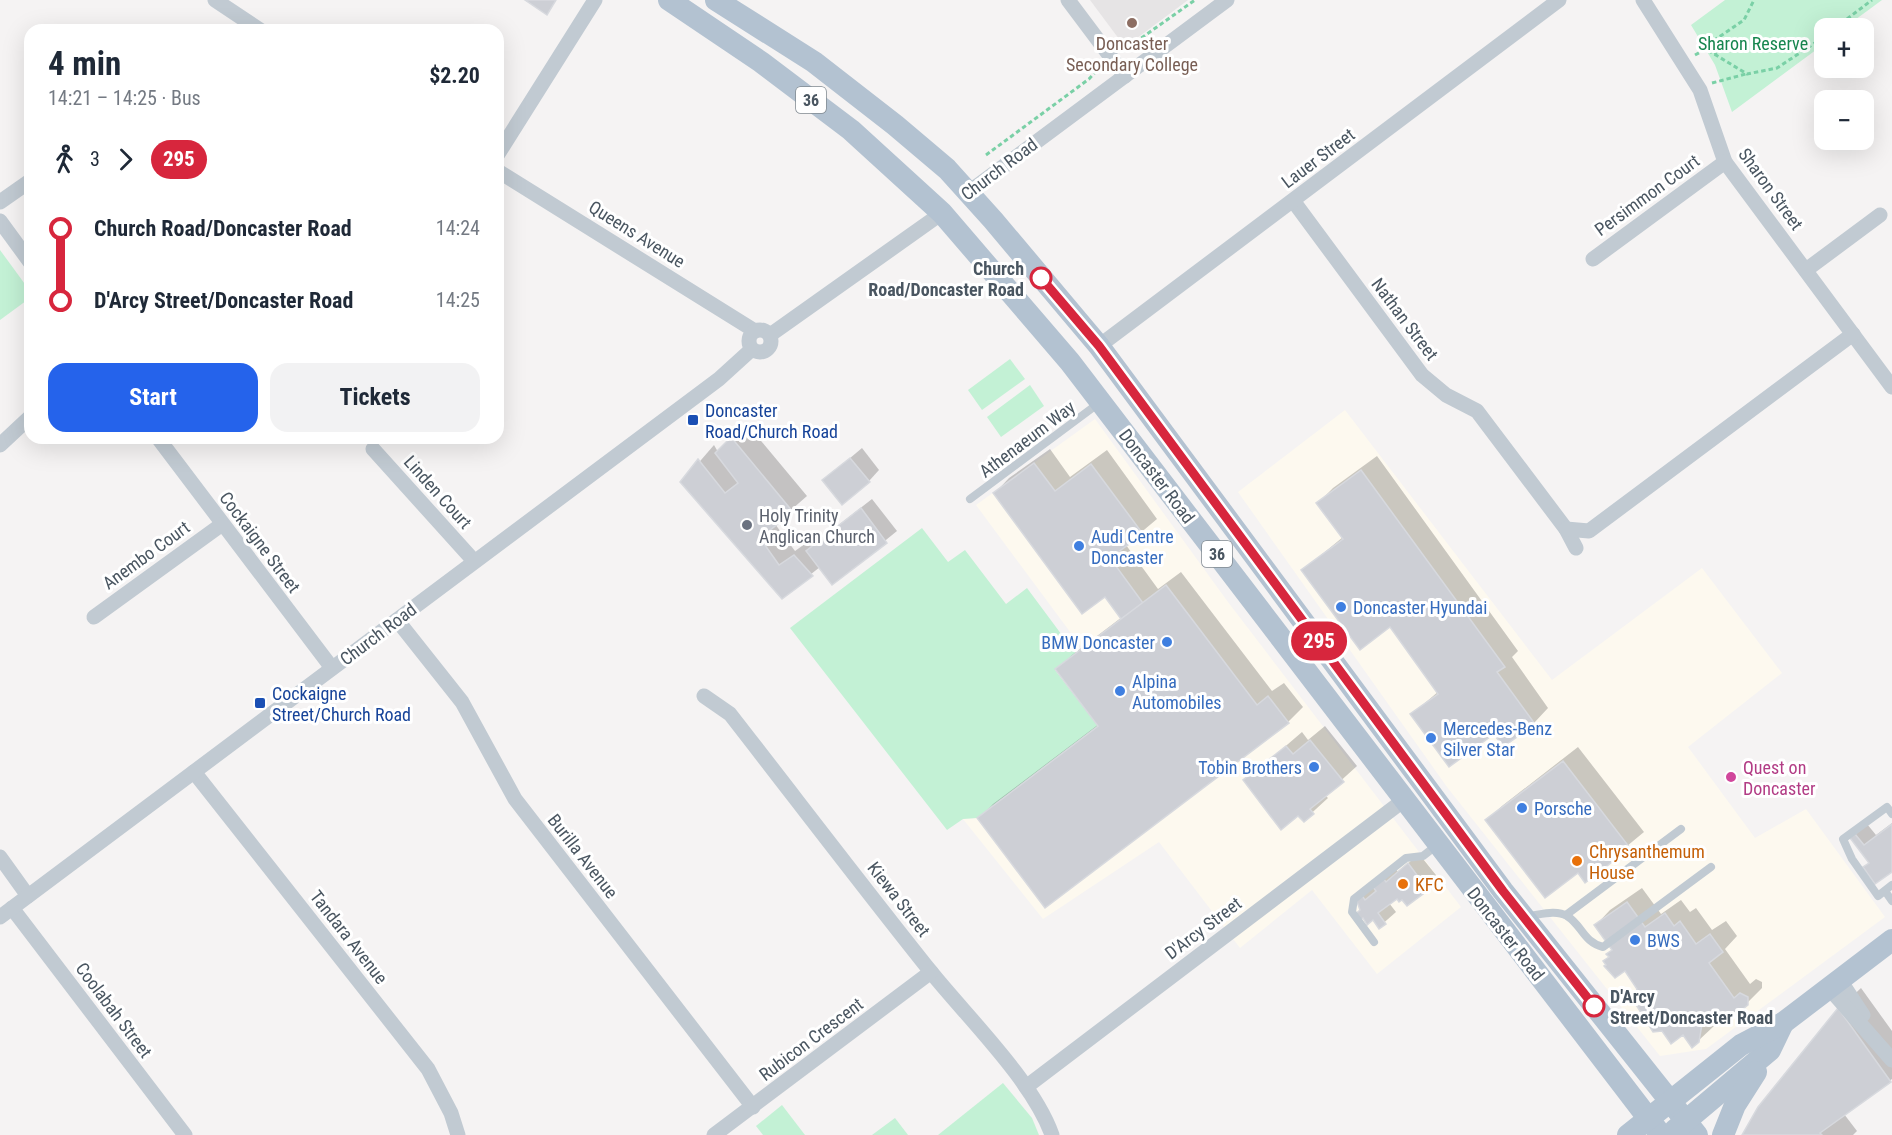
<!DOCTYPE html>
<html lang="en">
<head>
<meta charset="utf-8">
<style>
	:root { --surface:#fff; --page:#f2f2f3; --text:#1f2937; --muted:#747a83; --accent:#2563eb }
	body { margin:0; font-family:"Roboto Condensed",sans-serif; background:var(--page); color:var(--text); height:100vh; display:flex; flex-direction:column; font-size:22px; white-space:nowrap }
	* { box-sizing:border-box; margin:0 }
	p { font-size:20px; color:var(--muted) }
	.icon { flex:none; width:33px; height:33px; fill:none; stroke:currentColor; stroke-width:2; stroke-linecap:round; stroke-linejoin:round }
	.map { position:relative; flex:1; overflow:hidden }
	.side { position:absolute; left:24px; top:24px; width:480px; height:420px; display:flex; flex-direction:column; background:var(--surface); border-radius:18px; box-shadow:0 6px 24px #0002 }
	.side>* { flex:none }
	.badge { padding:0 12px; border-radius:20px; font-size:21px; line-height:39px }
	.fabs { position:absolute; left:1814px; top:18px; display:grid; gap:12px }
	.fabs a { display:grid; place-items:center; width:60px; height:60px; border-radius:12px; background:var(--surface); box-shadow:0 6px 24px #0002; font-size:30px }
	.map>.badge { position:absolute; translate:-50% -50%; box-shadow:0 0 0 3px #fff }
	.legs { display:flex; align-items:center; gap:9px; height:66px; padding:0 24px; font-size:20px }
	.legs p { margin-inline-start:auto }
	.summary { display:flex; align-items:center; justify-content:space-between; height:102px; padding:0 24px }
	h1 { font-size:33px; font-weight:700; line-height:45px }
	.primary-button { display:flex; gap:12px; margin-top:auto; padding:12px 24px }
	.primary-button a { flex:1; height:69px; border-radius:18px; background:var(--accent); color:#fff; font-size:24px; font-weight:700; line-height:69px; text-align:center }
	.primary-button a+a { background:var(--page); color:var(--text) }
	ul { padding:0 24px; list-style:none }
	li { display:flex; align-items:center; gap:21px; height:72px; font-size:22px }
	li i { display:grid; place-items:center; width:9px; height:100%; margin:0 8px; background:currentColor }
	li i::after { content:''; width:15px; height:15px; margin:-8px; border:4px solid; border-radius:50%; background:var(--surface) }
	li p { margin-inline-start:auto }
	li:first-child i { background:linear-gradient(#0000 50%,currentColor 0) }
	li:last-child i { background:linear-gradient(currentColor 50%,#0000 0) }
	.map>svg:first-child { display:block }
	.commercial { fill:#fdf9ef }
	.education { fill:#e6e4e5 }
	.green { fill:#c3f1d5 }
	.shadow { fill:#0003 }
	.building { fill:#cdcfd5; stroke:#d7d9de; stroke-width:1.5 }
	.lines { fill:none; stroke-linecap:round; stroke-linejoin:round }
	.path { stroke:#7ad0a6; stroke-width:3; stroke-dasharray:4.5 3; stroke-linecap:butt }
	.lane { stroke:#c1cad2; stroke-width:8 }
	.street { stroke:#c1cad2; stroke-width:15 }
	.primary { stroke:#b3c2d1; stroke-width:22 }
	.line-1-casing { stroke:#fff; stroke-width:14 }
	.line-1 { stroke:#d7263d; stroke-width:9 }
	.education-dot { fill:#8d6e63; stroke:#fff; stroke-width:2 }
	.stop-1-dot { fill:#fff; stroke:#d7263d; stroke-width:3 }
	.transit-dot { fill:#1a4fb4; stroke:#fff; stroke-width:2 }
	.worship-dot { fill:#6b7280; stroke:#fff; stroke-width:2 }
	.shop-dot { fill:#3f7fe0; stroke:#fff; stroke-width:2 }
	.hotel-dot { fill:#d1479c; stroke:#fff; stroke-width:2 }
	.food-dot { fill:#e8710a; stroke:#fff; stroke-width:2 }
	.labels { text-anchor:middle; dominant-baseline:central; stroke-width:6; stroke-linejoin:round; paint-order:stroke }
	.shield { fill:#fff; stroke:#808990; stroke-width:1.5 }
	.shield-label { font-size:16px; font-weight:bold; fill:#4a5661 }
	.education-label { font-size:18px; fill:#785e54; stroke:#fff }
	.park-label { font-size:18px; fill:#17864f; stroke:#fff }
	.street-label { font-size:18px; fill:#4a5661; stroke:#fff }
	.stop-label { font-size:18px; font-weight:bold; fill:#4a5661; stroke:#fff; text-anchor:end }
	.transit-label { font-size:18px; fill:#164399; stroke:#fff; text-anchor:start }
	.worship-label { font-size:18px; fill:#5b616d; stroke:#fff; text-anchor:start }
	.shop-label { font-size:18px; fill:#366cbe; stroke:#fff; text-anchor:start }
	.hotel-label { font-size:18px; fill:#b23c85; stroke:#fff; text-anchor:start }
	.food-label { font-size:18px; fill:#c56008; stroke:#fff; text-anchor:start }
</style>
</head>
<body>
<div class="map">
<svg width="1892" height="1135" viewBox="0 0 1892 1135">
	<rect width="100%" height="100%" fill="#f5f3f3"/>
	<g class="commercial">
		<polygon points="1345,410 1552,680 1702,568 1782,673 1688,747 1755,838 1806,809 1885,917 1706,1049 1660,1056 1447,787 1238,492"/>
		<polygon points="1095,419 1228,602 1461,907 1377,974 1312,890 1240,948 1159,842 1043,919 963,819 977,818 1055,669 1082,648 976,505"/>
	</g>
	<polygon class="education" points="1090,0 1188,0 1125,47"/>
	<g class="green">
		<polygon points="1725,0 1882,0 1844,28 1824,28 1824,44 1732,112 1715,65 1691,25"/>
		<polygon points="0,250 30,291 30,298 0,320"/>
		<polygon points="1010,359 1025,379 982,410 968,390"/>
		<polygon points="1030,385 1044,406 1001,437 987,417"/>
		<polygon points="922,528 948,562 965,550 1006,604 1027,588 1076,654 1055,670 1098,726 977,818 963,819 947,830 790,628"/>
		<polygon points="1003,1083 1032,1118 1039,1135 938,1135"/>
		<polygon points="782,1105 805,1135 763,1135 756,1126"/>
		<polygon points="895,1118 908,1135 872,1135"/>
	</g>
	<g class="shadow">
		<polygon points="747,424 807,496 775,524 795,551 809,541 813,545 872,499 897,531 833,583 820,567 782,597 682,482 714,445 718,452"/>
		<polygon points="862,448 879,470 869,481 824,480"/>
		<polygon points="1050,449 1070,477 1107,450 1157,519 1126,545 1158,589 1181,572 1272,691 1284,683 1303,707 1288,722 979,819 993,804 1099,724 1057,670 1072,655 1122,617 1106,595 995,493 1009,478"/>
		<polygon points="1377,456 1518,651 1512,657 1548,708 1534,723 1494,732 1412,714 1439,691 1391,625 1303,570 1343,537 1318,503 1333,488"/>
		<polygon points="1325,726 1357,766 1325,795 1328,798 1304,820 1299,814 1245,781 1302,732 1308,740"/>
		<polygon points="1578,747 1644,832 1586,880 1578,871 1487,820 1502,806"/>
		<polygon points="1892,823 1892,870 1871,862 1852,838 1867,824 1876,835"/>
		<polygon points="1419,854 1436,875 1431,880 1433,882 1422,893 1397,897 1389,903 1396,912 1379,927 1362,909 1358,899 1395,868 1398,872"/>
		<polygon points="1642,888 1661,914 1681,900 1690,912 1696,908 1712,930 1726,921 1737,936 1725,949 1750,984 1756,979 1762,982 1762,988 1747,1003 1715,1013 1714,1026 1698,1041 1684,1033 1662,1029 1656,1032 1648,1023 1639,988 1625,969 1610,956 1613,949 1596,925 1610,910"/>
		<polygon points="1861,988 1892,1031 1892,1079 1844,1114 1857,1131 1853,1135 1744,1135 1839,1009"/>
	</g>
	<g class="building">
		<polygon points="525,0 556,0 547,15"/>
		<polygon points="731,437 793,512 760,538 779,565 794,555 813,576 782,599 680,482 698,459 725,493 738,483 715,453"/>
		<polygon points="850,458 870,482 842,505 822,480"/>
		<polygon points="1034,463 1055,491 1091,464 1143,534 1110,558 1143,603 1121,619 1105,597 1082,614 993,493"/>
		<polygon points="1361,470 1505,667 1497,672 1535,724 1503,747 1494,734 1449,767 1410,714 1438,694 1390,627 1360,650 1301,570 1343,539 1316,503"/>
		<polygon points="861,508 887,543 832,585 806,551"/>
		<polygon points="1166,585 1257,705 1268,696 1289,723 1045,908 977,818 1098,726 1055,669"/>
		<polygon points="1310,740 1344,782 1310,809 1314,814 1304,822 1298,816 1281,830 1243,780 1286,746 1293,754"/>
		<polygon points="1563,761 1630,848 1585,883 1578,873 1545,898 1485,820"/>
		<polygon points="1892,824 1892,872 1875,884 1863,867 1869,863 1850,838 1855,834 1864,845"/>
		<polygon points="1408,863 1426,887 1421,891 1423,894 1407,906 1402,900 1399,902 1397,899 1378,913 1386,924 1379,929 1373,920 1367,925 1363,918 1359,921 1354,915 1360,910 1356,899 1361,894 1365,900 1376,891 1373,887 1383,878 1386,882"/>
		<polygon points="1627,902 1645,927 1665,913 1674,926 1680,921 1696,944 1710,934 1723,952 1709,963 1734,998 1740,993 1748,997 1748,1005 1723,1025 1715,1015 1702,1024 1699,1042 1692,1048 1683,1035 1671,1044 1662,1031 1653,1032 1633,1000 1637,989 1625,971 1615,978 1604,966 1606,965 1603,961 1609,957 1606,954 1612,950 1594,925"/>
		<polygon points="1838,1008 1891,1082 1820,1133 1822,1135 1742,1135 1758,1107"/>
	</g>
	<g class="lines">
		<g class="path">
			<polyline points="1835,28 1872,0"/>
			<polyline points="1123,51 1195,0"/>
			<polyline points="1695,55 1706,49 1747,74 1777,68 1824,37"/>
			<polyline points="1716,55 1713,41 1744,20 1754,0"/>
			<polyline points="1712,83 1746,74"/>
			<polyline points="986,155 1089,79 1100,67"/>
		</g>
		<g class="lane">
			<polyline points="970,499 1099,403"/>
			<polyline points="1892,814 1887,807 1843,839 1852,859 1878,896 1892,885"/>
			<polyline points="1885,891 1892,901"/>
			<polyline points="1566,915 1681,829"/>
			<path d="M 1528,916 C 1539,915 1556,909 1567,916 C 1582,925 1583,942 1603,947 L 1711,867"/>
			<polyline points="1374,942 1352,912 1354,899 1406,858 1423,856 1437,845"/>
		</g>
		<g class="street">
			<polyline points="215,0 260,30"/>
			<polyline points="1068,0 1125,76"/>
			<polyline points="1643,0 1700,90 1725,162 1892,387"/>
			<polyline points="498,154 595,0"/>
			<polyline points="498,171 755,331"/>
			<polyline points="969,192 1227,0"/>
			<polyline points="0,202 30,181"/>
			<polyline points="1294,202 1422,375 1446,395 1477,411 1566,529 1576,548"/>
			<polyline points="0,221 30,262"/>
			<polyline points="1593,259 1725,162"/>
			<polyline points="1806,270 1880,215"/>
			<circle cx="760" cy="341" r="11"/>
			<polyline points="770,335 942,213"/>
			<polyline points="1099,346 1559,0"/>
			<polyline points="158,438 332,668"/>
			<polyline points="0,445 30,417"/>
			<polyline points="373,449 474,561"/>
			<polyline points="1566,529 1589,531 1853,334"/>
			<polyline points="94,617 221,525"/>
			<polyline points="397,620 462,702 515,799 753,1107"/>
			<path d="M 704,696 L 730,714 C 797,800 863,887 931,972 C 968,1018 1033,1081 1052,1135"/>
			<polyline points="194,772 428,1069 451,1113 458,1135"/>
			<polyline points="0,857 28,896"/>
			<polyline points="12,908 185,1135"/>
			<polyline points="0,917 719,379 752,349"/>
			<polyline points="1840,980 1863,1015"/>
			<polyline points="1829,988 1892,1060"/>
			<polyline points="1026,1087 1404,800"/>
			<polyline points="714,1135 931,972"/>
		</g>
		<g class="primary">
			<polyline points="669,0 761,62 851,130 942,213 1070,362 1661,1135"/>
			<polyline points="716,0 814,62 895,125 947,169 993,220 1099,346 1503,891 1697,1135"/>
			<polyline points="1675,1130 1770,1050 1783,1023"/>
			<polyline points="1628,1135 1741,1045 1783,1023 1892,940"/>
			<polyline points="1723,1135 1735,1105 1756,1072"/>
		</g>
	</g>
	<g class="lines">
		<defs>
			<polyline id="line-1" points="1041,278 1099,346 1503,891 1594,1006"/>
		</defs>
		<use href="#line-1" class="line-1-casing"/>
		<use href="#line-1" class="line-1"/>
	</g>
	<circle class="education-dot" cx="1132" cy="23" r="6"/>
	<g class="stop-1-dot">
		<circle cx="1041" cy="278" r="10"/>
		<circle cx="1594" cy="1006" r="10"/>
	</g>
	<g class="transit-dot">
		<rect x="687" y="414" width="12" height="12" rx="3"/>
		<rect x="254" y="697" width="12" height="12" rx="3"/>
	</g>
	<circle class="worship-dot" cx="747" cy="525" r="6"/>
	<g class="shop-dot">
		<circle cx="1079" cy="546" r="6"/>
		<circle cx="1341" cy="607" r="6"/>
		<circle cx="1167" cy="642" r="6"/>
		<circle cx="1120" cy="691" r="6"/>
		<circle cx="1431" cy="738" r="6"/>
		<circle cx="1314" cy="767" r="6"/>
		<circle cx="1522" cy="808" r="6"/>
		<circle cx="1635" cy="940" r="6"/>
	</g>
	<circle class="hotel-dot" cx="1731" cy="777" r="6"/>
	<g class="food-dot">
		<circle cx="1577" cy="861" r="6"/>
		<circle cx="1403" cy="884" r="6"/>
	</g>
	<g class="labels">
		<g class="shield">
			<rect x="796" y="87" width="30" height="26" rx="4.5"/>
			<rect x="1202" y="541" width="30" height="26" rx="4.5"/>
		</g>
		<g class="shield-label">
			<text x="811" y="100">36</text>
			<text x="1217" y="554">36</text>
		</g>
		<g class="education-label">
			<text x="1132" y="43">Doncaster<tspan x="1132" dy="21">Secondary College</tspan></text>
		</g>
		<g class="park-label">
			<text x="1753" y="43">Sharon Reserve</text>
		</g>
		<g class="street-label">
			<text transform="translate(1318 158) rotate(-37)">Lauer Street</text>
			<text transform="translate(999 169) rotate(-37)">Church Road</text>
			<text transform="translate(1771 189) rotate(54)">Sharon Street</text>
			<text transform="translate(1647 195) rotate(-36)">Persimmon Court</text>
			<text transform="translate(637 234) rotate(32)">Queens Avenue</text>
			<text transform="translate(1405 319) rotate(53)">Nathan Street</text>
			<text transform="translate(1027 439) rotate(-37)">Athenaeum Way</text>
			<text transform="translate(1157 476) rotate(53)">Doncaster Road</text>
			<text transform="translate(438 492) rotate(48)">Linden Court</text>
			<text transform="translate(260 542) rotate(53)">Cockaigne Street</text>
			<text transform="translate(146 555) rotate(-36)">Anembo Court</text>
			<text transform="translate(378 634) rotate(-37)">Church Road</text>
			<text transform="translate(583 856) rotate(52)">Burilla Avenue</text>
			<text transform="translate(899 899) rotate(52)">Kiewa Street</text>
			<text transform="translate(1203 928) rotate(-37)">D'Arcy Street</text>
			<text transform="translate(1506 934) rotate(52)">Doncaster Road</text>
			<text transform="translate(349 937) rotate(52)">Tandara Avenue</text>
			<text transform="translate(114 1010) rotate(53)">Coolabah Street</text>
			<text transform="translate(811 1039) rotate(-37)">Rubicon Crescent</text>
		</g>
		<g class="stop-label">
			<text x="1024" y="268">Church<tspan x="1024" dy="21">Road/Doncaster Road</tspan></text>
			<text x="1610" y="996" text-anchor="start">D'Arcy<tspan x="1610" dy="21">Street/Doncaster Road</tspan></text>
		</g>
		<g class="transit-label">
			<text x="705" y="410">Doncaster<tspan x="705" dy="21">Road/Church Road</tspan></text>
			<text x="272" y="693">Cockaigne<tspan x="272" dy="21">Street/Church Road</tspan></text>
		</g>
		<g class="worship-label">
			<text x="759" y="515">Holy Trinity<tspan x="759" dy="21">Anglican Church</tspan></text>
		</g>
		<g class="shop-label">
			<text x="1091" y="536">Audi Centre<tspan x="1091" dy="21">Doncaster</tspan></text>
			<text x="1353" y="607">Doncaster Hyundai</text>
			<text x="1155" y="642" text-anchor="end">BMW Doncaster</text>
			<text x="1132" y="681">Alpina<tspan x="1132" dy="21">Automobiles</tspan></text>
			<text x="1443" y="728">Mercedes-Benz<tspan x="1443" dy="21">Silver Star</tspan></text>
			<text x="1302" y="767" text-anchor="end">Tobin Brothers</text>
			<text x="1534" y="808">Porsche</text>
			<text x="1647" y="940">BWS</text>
		</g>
		<g class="hotel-label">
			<text x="1743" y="767">Quest on<tspan x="1743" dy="21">Doncaster</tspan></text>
		</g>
		<g class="food-label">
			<text x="1589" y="851">Chrysanthemum<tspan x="1589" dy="21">House</tspan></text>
			<text x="1415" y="884">KFC</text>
		</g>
	</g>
</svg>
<div class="fabs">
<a>+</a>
<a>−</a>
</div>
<b class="badge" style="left:1319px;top:641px;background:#d7263d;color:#fff">295</b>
<section class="side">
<div class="summary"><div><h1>4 min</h1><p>14:21 – 14:25 · Bus</p></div><b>$2.20</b></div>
<div class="legs"><svg class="icon" aria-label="walk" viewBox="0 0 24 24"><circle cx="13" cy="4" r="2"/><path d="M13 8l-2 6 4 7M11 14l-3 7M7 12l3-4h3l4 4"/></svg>3<svg class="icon" aria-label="forward" viewBox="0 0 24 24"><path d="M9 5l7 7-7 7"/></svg><b class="badge" style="background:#d7263d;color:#fff">295</b></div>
<ul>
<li><i style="color:#d7263d"></i><b>Church Road/Doncaster Road</b><p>14:24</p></li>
<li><i style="color:#d7263d"></i><b>D'Arcy Street/Doncaster Road</b><p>14:25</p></li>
</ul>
<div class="primary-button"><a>Start</a><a>Tickets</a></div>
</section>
</div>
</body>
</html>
